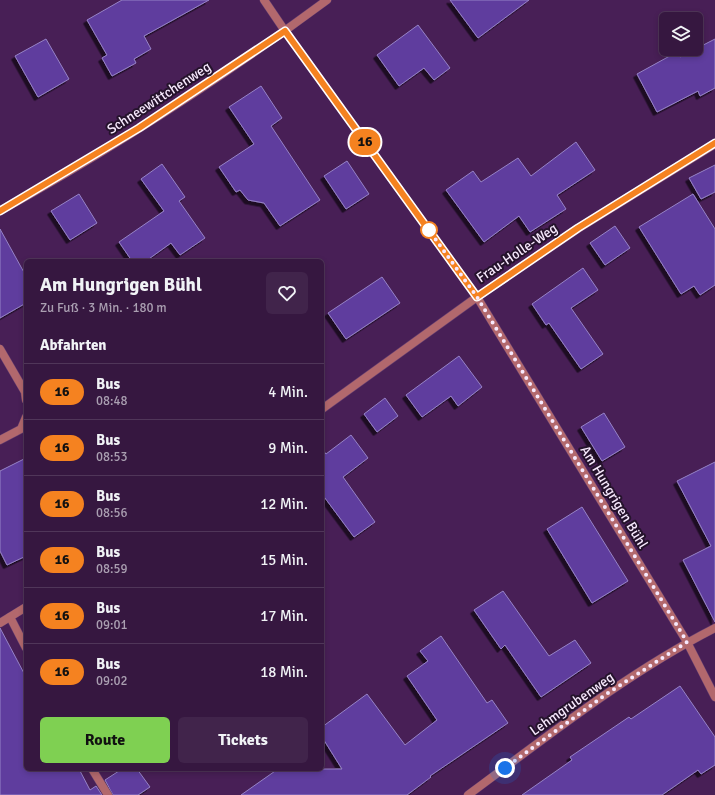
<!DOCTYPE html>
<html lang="de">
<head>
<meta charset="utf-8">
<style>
	:root { --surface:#361740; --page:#41244b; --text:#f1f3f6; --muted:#aa9fb1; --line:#503659; --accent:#7fd052 }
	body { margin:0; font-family:Signika,sans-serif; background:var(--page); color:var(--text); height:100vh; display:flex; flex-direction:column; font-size:15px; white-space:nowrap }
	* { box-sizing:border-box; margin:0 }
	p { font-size:13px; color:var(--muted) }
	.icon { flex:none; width:22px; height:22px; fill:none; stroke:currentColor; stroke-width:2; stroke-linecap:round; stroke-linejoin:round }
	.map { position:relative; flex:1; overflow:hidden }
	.drawer { position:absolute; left:24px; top:259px; width:300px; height:512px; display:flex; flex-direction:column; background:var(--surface); border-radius:6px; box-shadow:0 2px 6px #0003,0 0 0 1px var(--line) }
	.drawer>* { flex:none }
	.badge { padding:0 8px; border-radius:13px; font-size:14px; line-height:26px }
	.tools { position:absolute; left:659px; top:12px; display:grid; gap:8px }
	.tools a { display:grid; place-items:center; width:44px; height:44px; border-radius:6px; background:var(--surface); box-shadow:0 2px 6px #0003,0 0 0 1px var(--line); font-size:20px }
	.you { position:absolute; width:20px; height:20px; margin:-10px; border:3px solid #fff; border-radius:50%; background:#1a73e8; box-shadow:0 0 0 6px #1a73e833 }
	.map>.badge { position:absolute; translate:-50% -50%; box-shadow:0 0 0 2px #fff }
	h2 { padding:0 16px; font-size:15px; line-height:36px }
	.round { display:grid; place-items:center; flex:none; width:42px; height:42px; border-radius:6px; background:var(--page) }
	.headline { display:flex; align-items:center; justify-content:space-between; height:68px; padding:0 16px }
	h1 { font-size:19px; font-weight:800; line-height:30px }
	.action { display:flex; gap:8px; margin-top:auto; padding:8px 16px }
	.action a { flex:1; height:46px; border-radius:6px; background:var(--accent); color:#111; font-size:16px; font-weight:800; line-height:46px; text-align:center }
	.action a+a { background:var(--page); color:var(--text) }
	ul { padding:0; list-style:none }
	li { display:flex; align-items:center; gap:12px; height:56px; padding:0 16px; border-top:1px solid var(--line) }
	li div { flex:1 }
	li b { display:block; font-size:15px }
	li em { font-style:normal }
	li .badge { min-width:44px; font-weight:700; text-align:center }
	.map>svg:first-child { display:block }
	.building { fill:#5f3c9e; stroke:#9683c7; filter:url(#shadow) }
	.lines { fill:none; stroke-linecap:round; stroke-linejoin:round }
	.service-casing { stroke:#643f71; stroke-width:9 }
	.minor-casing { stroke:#643f71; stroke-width:9 }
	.service { stroke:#b2686d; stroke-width:8 }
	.minor { stroke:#b2686d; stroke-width:8 }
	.line-casing { stroke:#fff; stroke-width:9 }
	.line { stroke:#f58220; stroke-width:6 }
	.walk { stroke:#f7e9fd; stroke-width:4; stroke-dasharray:0 7.2 }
	.stop-dot { fill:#fff; stroke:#f58220; stroke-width:2 }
	.labels { text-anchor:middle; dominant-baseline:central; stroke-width:4; stroke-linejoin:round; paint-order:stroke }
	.street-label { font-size:14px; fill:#f7e9fd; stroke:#25132c }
</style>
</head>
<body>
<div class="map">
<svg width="715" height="795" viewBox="0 0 715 795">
	<defs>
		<filter id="shadow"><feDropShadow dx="-3.5" dy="3.5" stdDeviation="0" flood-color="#0009"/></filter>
	</defs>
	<rect width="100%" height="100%" fill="#481f56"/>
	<g class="building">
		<polygon points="122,0 209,0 144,36 151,49 134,59 136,63 112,76 102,58 107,55 87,20"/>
		<polygon points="450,0 529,0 478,38"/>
		<polygon points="418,25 450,68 434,80 424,68 399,86 377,55"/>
		<polygon points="46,39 69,79 38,97 15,56"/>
		<polygon points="715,39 715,88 700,96 698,91 657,112 637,74 677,52 680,57"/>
		<polygon points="261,86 282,118 271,126 320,200 280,226 264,203 248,200 240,190 236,192 219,167 254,144 229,107"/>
		<polygon points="576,142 595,170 557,195 566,209 530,232 519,216 484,242 446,190 473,171 481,182 518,158 531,176"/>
		<polygon points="347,161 369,194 346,209 324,176"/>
		<polygon points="162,164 185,197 179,201 205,238 180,255 171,243 146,261 132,261 119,242 164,211 141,179"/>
		<polygon points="715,165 715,192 701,199 689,178"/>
		<polygon points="79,194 97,223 70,240 51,211"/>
		<polygon points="693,194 715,229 715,285 700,295 694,286 681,294 639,227"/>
		<polygon points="615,226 630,248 605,265 590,243"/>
		<polygon points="0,229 26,276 26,303 0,318"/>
		<polygon points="583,268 598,290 571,308 603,354 581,369 549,323 546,325 532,304"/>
		<polygon points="382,277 400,303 346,339 328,313"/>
		<polygon points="459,356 482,387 458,406 451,396 422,417 406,395"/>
		<polygon points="385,398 398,416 377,432 364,414"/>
		<polygon points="604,413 625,447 602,461 581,427"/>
		<polygon points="351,435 368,458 343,477 375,522 354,537 322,494 322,449 326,454"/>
		<polygon points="26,458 26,556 7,565 0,551 0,471"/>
		<polygon points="715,462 715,622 683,560 711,546 677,481"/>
		<polygon points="582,507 628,581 592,603 547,529"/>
		<polygon points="503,591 549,656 575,640 591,663 541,697 505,645 501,649 474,610"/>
		<polygon points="0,628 26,677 26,769 79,769 90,790 96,786 102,795 0,795"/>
		<polygon points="441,636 487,703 492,700 508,723 430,776 431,777 407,795 241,795 278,769 342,769 322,737 322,727 367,694 405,745 437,720 407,676 428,661 420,651"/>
		<polygon points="680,686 715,737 715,765 701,774 698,770 662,795 522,795 572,760 570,757 629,717 631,719"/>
		<polygon points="122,769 137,769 150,787 138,795 113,795 105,780"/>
	</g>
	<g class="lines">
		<defs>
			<polyline id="service" points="477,297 687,642"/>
			<g id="minor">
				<polyline points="264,0 285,31 477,297"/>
				<path d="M 0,211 C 113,148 223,77 327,0"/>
				<polyline points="0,349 25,392 26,400"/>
				<polyline points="322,409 477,297 579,228 715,144"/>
				<polyline points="0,440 21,429 26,417"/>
				<polyline points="10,617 26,648"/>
				<polyline points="0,623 26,607"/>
				<polyline points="687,642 715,697"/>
				<polyline points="92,769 108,795"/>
				<path d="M 468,795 C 548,736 627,673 715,628"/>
			</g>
		</defs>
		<use href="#service" class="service-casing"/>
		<use href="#minor" class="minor-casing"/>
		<use href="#service" class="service"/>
		<use href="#minor" class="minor"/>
	</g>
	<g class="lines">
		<defs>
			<polyline id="line" points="0,211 139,128 285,31 477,297 578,228 715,143"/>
		</defs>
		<use href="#line" class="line-casing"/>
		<use href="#line" class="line"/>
		<polyline class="walk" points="429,230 426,226 477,297 687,642 605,695 505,768"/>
	</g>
	<circle class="stop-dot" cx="429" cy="230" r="8"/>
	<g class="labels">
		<g class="street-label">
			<text transform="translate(159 98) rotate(-33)">Schneewittchenweg</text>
			<text transform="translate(517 253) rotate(-34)">Frau-Holle-Weg</text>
			<text transform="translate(614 497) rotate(59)">Am Hungrigen Bühl</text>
			<text transform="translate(572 704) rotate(-35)">Lehmgrubenweg</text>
		</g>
	</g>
</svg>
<div class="tools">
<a><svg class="icon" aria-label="layers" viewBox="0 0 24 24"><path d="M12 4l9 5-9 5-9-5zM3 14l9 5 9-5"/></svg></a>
</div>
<div class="you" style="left:505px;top:768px"></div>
<b class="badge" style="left:365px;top:142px;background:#f58220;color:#111">16</b>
<section class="drawer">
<div class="headline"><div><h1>Am Hungrigen Bühl</h1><p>Zu Fuß · 3 Min. · 180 m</p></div><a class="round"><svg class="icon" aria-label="heart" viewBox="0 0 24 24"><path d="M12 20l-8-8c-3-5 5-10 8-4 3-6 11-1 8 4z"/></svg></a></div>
<h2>Abfahrten</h2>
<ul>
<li><span class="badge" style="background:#f58220;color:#111">16</span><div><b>Bus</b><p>08:48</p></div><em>4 Min.</em></li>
<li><span class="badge" style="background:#f58220;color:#111">16</span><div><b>Bus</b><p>08:53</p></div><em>9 Min.</em></li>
<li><span class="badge" style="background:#f58220;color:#111">16</span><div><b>Bus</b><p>08:56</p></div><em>12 Min.</em></li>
<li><span class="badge" style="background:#f58220;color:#111">16</span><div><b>Bus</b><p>08:59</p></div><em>15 Min.</em></li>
<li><span class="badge" style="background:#f58220;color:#111">16</span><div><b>Bus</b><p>09:01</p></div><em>17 Min.</em></li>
<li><span class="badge" style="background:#f58220;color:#111">16</span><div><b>Bus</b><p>09:02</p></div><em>18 Min.</em></li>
</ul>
<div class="action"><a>Route</a><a>Tickets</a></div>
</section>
</div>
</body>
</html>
